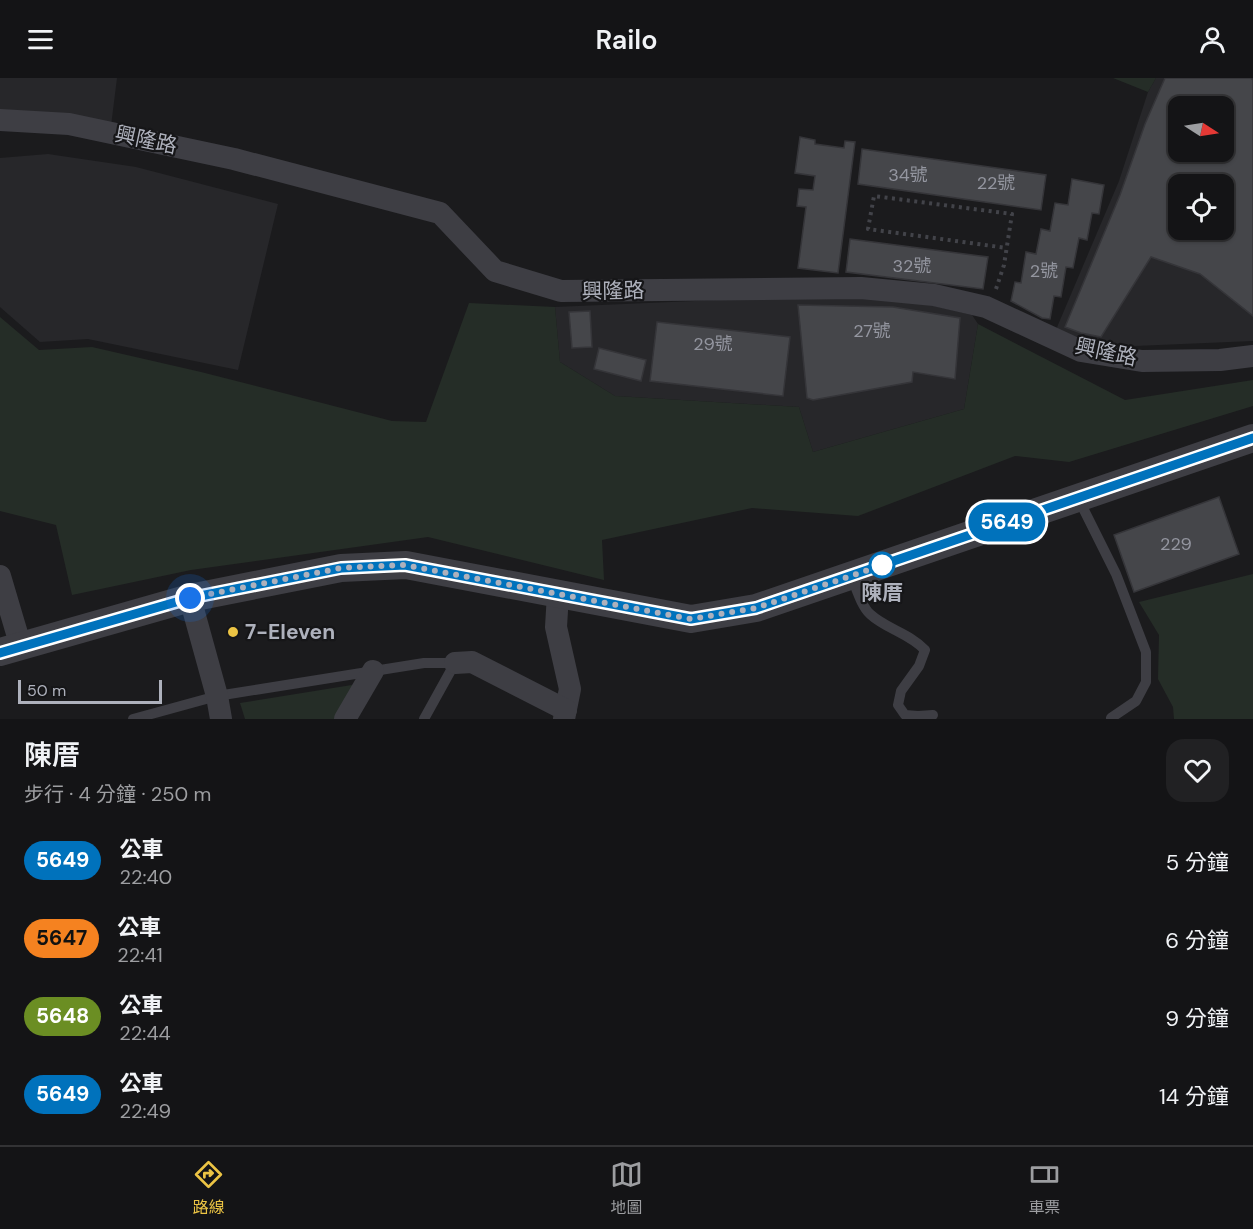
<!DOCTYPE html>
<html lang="zh-TW">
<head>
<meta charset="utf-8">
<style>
	:root { --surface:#141416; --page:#212123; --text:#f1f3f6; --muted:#9d9ea1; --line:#333335; --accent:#ecc444 }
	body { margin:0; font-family:"DM Sans","Noto Sans TC",sans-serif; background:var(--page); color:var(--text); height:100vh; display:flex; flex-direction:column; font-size:22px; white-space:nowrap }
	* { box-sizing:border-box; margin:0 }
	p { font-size:20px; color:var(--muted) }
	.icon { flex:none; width:33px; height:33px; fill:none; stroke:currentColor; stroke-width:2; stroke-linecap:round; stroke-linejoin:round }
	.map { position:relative; height:641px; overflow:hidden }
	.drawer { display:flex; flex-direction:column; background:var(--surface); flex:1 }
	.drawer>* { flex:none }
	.badge { padding:0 12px; border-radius:20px; font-size:21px; line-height:39px }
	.needle { width:39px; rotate:102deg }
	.fabs { position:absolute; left:1168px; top:18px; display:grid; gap:12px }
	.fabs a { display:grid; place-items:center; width:66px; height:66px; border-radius:12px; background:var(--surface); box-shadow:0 2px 4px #0004,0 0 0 2px var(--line); font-size:30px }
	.scale { position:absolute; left:18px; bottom:15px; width:144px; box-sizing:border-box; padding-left:6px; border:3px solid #aeb1bc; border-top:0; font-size:16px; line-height:21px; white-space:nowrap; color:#aeb1bc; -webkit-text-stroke:4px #161618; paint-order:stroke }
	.you { position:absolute; width:30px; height:30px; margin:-15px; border:4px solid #fff; border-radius:50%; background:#1a73e8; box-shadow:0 0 0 9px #1a73e833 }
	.map>.badge { position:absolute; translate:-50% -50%; box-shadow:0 0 0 3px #fff }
	.round { display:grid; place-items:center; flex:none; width:63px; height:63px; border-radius:18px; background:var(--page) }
	.headline { display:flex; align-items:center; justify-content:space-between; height:102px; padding:0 24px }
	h1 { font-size:28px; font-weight:600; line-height:45px }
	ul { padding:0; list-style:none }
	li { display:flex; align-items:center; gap:18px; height:78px; padding:0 24px }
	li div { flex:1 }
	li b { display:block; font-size:22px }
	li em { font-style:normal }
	li .badge { min-width:66px; font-weight:700; text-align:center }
	header { display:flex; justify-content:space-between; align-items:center; height:78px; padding:0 24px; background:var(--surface); font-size:27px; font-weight:600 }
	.tabs { display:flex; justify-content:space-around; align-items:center; height:84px; border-top:2px solid var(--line); background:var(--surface); font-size:16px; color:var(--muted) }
	.tabs a { display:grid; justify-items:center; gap:3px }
	.tabs .selected { color:var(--accent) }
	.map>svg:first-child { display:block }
	.built { fill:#27272a; fill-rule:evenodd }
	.green { fill:#252d27 }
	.building { fill:#45464a; stroke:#353539; stroke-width:1.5; fill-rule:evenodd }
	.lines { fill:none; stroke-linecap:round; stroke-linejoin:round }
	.path { stroke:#424349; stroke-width:4; stroke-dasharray:3 4.5; stroke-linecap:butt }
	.service { stroke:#3e3e44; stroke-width:10 }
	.minor { stroke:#3e3e44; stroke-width:22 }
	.tertiary { stroke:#3e3e44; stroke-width:28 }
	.line-casing { stroke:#fff; stroke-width:14 }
	.line { stroke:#0072bc; stroke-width:9 }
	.walk { stroke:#aeb1bc; stroke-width:6; stroke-dasharray:0 10.8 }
	.stop-dot { fill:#fff; stroke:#0072bc; stroke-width:3 }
	.poi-dot { fill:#ecc444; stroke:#161618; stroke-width:2 }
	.labels { text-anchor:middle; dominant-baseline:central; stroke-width:4.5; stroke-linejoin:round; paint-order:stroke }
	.number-label { font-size:18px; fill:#9496a0 }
	.street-label { font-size:21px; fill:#aeb1bc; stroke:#161618 }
	.stop-label { font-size:21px; font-weight:bold; fill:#aeb1bc; stroke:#161618 }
	.poi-label { font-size:21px; font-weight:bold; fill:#aeb1bc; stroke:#161618; text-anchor:start }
</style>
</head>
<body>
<header><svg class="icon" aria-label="menu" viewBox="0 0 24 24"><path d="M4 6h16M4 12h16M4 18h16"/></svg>Railo<svg class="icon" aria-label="person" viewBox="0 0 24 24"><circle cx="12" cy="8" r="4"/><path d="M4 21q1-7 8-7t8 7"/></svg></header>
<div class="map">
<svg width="1253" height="641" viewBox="0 0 1253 641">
	<rect width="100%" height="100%" fill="#1b1b1d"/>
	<g class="built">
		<polygon points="0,0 117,0 111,48 0,32"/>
		<path d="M 1156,0 L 1253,0 L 1253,263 L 1135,268 L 1096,263 L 1055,254 L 1119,103 L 1148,14 ZM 1179,28 L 1224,28 L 1224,74 L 1179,74 ZM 1179,106 L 1224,106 L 1224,152 L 1179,152 Z"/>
		<polygon points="48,76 136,89 278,126 238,292 88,261 40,264 0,229 0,80"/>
		<polygon points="790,219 840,219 918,224 972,237 978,246 964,331 813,374 799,329 615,318 560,284 555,229"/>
	</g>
	<g class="green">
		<polygon points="1113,0 1156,0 1148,14"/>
		<polygon points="469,225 555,229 560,284 615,318 799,329 813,374 964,331 978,246 1125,322 1253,302 1253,328 1069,384 1015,378 858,438 752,430 602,462 604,502 428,459 191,492 72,517 56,447 0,433 0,239 39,272 92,269 201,294 392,343 426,344"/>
		<polygon points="1253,496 1253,641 1174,641 1173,629 1158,601 1159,557 1139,524"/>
		<polygon points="358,606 335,641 245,641 240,625"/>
	</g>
	<g class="building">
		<path d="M 1165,0 L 1251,0 L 1253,2 L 1253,238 L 1200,196 L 1151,179 L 1101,259 L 1081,255 L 1065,249 L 1120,117 L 1145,46 ZM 1179,28 L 1224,28 L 1224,74 L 1179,74 ZM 1179,106 L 1224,106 L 1224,152 L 1179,152 Z"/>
		<polygon points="800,59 815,62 815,66 844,70 845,63 855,64 838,195 798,190 806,129 797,128 799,111 813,112 815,98 795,95"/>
		<polygon points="862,71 1046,97 1041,132 858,106"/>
		<polygon points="1072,101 1104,107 1099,136 1092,135 1087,162 1079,160 1073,190 1066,189 1061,219 1054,218 1050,241 1042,240 1011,223 1015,204 1021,205 1026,174 1036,176 1041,151 1050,153 1055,125 1068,127"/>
		<polygon points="850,161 988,179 983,211 846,194"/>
		<polygon points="798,227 893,229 960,240 955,301 913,294 912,304 813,322 807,320"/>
		<polygon points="590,233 592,269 572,270 569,234"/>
		<polygon points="657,244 790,259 783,318 650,303"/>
		<polygon points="599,270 646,282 641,303 594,291"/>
		<polygon points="1219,419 1239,476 1134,514 1114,457"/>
	</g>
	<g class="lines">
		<polyline class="path" points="996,211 1004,187 1012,136 874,118 868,151 1007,170"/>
		<g class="service">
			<polyline points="1078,420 1116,496 1146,574 1146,604 1136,623 1111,640"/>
			<path d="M 851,498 C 856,509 861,528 870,536 C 886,551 909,555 925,572 L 919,588 L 901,613 L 898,627 L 905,637 L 918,638 L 933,637"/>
			<polyline points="133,641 217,618 424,585 455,585 424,641"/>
		</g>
		<g class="minor">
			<polyline points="0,42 69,46 234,81 440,135 495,193 561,213 861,210 934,217 986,229 1081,273 1142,283 1220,282 1253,278"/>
			<polyline points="0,498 21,569"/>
			<polyline points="558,516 556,549 570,611 564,641"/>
			<polyline points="190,520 217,618 221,641"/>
			<polyline points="455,585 472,584 566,632"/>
			<polyline points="345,641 373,593"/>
		</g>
		<polyline class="tertiary" points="0,574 190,520 341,490 406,487 691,541 756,530 1253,360"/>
	</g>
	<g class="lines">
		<defs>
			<polyline id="line" points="0,575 190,520 341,490 405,487 691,541 756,530 1253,360"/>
		</defs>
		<use href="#line" class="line-casing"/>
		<use href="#line" class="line"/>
		<polyline class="walk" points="190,520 341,490 405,487 691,541 756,530 892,484 882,487"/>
	</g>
	<circle class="stop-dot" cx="882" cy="487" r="12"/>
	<circle class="poi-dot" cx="233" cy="554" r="6"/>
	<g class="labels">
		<g class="number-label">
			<text x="908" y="97">34號</text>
			<text x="996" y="105">22號</text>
			<text x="912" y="188">32號</text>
			<text x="1044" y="193">2號</text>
			<text x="872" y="253">27號</text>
			<text x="713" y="266">29號</text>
			<text x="1176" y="466">229</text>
		</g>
		<g class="street-label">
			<text transform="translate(146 62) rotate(12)">興隆路</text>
			<text transform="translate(613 213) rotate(-1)">興隆路</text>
			<text transform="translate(1106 274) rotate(12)">興隆路</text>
		</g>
		<g class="stop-label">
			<text x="882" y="515">陳厝</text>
		</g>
		<g class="poi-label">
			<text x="245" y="554">7-Eleven</text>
		</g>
	</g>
</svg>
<div class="fabs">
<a><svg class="needle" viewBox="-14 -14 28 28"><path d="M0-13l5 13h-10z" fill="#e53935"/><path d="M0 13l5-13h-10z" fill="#9d9ea1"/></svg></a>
<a><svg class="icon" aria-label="locate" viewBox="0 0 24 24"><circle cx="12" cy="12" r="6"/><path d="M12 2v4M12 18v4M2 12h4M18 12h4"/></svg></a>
</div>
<div class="scale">50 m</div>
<div class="you" style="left:190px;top:520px"></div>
<b class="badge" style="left:1007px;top:444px;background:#0072bc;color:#fff">5649</b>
</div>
<section class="drawer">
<div class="headline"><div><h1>陳厝</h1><p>步行 · 4 分鐘 · 250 m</p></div><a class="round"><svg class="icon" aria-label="heart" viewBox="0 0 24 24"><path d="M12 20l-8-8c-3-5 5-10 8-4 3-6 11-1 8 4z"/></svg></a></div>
<ul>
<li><span class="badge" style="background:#0072bc;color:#fff">5649</span><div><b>公車</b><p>22:40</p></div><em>5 分鐘</em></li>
<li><span class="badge" style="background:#f58220;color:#111">5647</span><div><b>公車</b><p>22:41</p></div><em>6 分鐘</em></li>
<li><span class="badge" style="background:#6b8e23;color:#fff">5648</span><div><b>公車</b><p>22:44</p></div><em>9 分鐘</em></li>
<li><span class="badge" style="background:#0072bc;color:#fff">5649</span><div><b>公車</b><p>22:49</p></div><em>14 分鐘</em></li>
</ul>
</section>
<nav class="tabs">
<a class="selected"><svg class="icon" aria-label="directions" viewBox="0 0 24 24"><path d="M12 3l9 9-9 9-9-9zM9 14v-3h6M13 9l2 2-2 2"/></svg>路線</a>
<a><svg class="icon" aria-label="map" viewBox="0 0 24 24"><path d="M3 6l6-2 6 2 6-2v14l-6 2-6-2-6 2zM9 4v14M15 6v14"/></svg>地圖</a>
<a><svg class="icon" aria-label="tickets" viewBox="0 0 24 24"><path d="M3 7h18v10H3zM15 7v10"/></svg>車票</a>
</nav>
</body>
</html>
